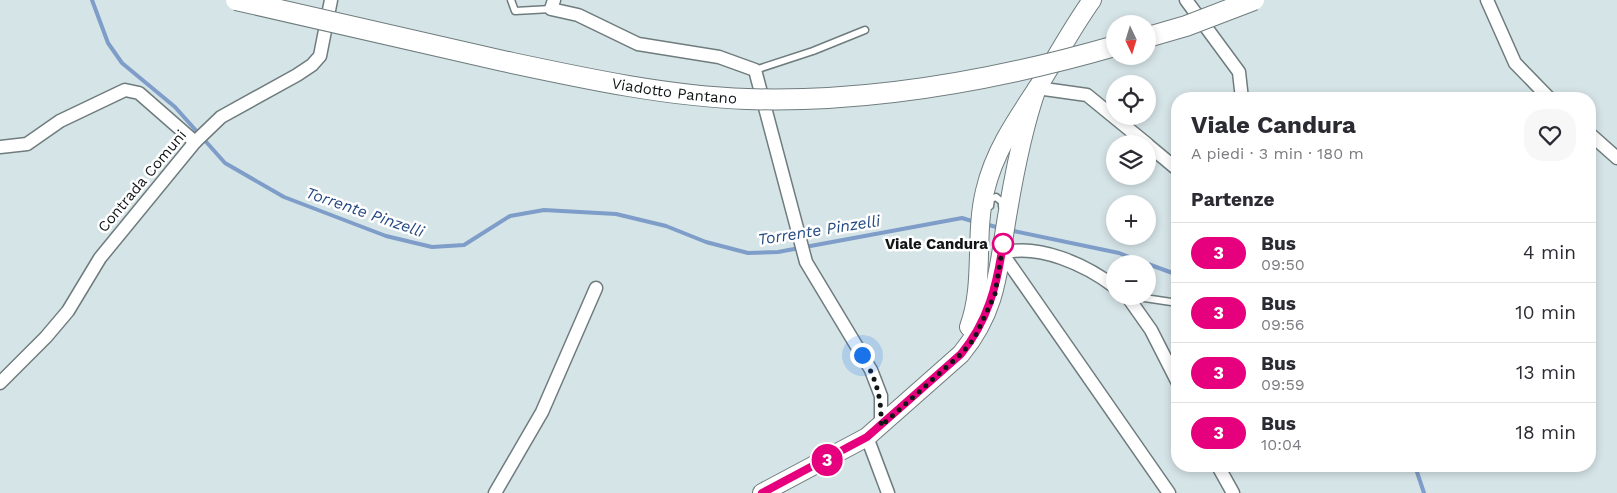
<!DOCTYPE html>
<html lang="it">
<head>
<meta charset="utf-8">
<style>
	:root { --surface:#fff; --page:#f7f7f7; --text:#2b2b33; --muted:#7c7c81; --line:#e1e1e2 }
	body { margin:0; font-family:"Work Sans",sans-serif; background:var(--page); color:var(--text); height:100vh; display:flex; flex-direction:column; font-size:19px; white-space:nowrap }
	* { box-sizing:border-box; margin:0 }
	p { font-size:16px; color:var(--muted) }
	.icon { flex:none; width:28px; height:28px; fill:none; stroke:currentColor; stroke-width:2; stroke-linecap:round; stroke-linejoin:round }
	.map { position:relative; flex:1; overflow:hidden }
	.drawer { position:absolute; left:1171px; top:92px; width:425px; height:380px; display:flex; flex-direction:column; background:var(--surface); border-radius:20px; box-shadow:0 2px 8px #0003 }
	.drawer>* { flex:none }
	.badge { padding:0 10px; border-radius:16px; font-size:18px; line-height:32px }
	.needle { width:32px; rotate:176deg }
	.controls { position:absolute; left:1106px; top:15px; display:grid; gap:10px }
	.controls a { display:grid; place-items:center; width:50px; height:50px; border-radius:50%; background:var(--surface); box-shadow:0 2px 8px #0003; font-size:25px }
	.you { position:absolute; width:25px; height:25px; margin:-12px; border:4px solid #fff; border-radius:50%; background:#1a73e8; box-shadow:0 0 0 8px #1a73e833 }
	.map>.badge { position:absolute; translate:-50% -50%; box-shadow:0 0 0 2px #fff }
	h2 { padding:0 20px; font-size:19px; line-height:45px }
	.round { display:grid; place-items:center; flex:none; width:52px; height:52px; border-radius:20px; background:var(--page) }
	.headline { display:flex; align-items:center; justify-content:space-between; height:85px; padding:0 20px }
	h1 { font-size:24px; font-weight:700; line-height:38px }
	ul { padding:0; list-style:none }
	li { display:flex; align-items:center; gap:15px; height:60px; padding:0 20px; border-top:1px solid var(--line) }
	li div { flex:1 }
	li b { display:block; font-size:19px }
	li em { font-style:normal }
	li .badge { min-width:55px; font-weight:700; text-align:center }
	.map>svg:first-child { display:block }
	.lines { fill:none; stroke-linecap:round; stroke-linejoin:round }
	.stream { stroke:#7f9dc9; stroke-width:4 }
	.lane-casing { stroke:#6f7c7e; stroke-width:9 }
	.street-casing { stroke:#6f7c7e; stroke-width:15 }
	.secondary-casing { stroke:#6f7c7e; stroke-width:20 }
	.lane { stroke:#fff; stroke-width:6 }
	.street { stroke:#fff; stroke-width:12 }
	.secondary { stroke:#fff; stroke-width:18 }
	.primary-bridge-casing { stroke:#6f7c7e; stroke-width:22; stroke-linecap:butt }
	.primary-bridge { stroke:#fff; stroke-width:20 }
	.line-casing { stroke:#fff; stroke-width:11 }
	.line { stroke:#e6007e; stroke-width:8 }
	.walk { stroke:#111617; stroke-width:5; stroke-dasharray:0 9 }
	.stop-dot { fill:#fff; stroke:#e6007e; stroke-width:2.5 }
	.labels { text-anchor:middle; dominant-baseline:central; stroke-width:5; stroke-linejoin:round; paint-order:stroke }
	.street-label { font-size:15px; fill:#111617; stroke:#fff }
	.stop-label { font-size:15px; font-weight:bold; fill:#111617; stroke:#fff; text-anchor:end }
	.water-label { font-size:16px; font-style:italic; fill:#244a82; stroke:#fff }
</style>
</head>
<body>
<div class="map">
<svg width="1617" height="493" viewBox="0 0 1617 493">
	<rect width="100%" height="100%" fill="#d5e4e7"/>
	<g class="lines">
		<g class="stream">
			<polyline points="92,0 108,43 122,63 175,107 225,163 284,197 386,236 432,247 464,245 510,216 544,210 616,214 666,226 706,242 748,253 778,252 962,218 975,222"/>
			<polyline points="985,224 1000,228"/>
			<polyline points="1009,230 1119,253 1147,264"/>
			<polyline points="1148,264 1178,275"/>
			<polyline points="1415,466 1424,493"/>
		</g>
		<defs>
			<g id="lane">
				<polyline points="511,0 515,11 551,9"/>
				<polyline points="755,70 813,51 865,30"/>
				<polyline points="990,206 991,199 996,197 1002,202 1002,206"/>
				<polyline points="1131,296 1178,303"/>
			</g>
			<g id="street">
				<polyline points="554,0 551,9 578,15 638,44 719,57 755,70 806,262 871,370 881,396 881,426"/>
				<polyline points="1186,0 1239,72 1242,99"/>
				<polyline points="1487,0 1515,63 1550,99"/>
				<polyline points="1037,88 1087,95 1147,144"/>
				<polyline points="1590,134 1617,158"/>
				<polyline points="1148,145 1178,170"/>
				<polyline points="0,147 27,144 60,121 125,90 139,93 195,142"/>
				<path d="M 1115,287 C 1086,265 1039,243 1002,253 L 1169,493"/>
				<polyline points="1127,296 1151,330 1178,383"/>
				<polyline points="0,383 46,337 68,311 100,258 195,142 221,117 297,75 312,65 320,56 331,0"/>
				<polyline points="867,437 888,493"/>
				<polyline points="1218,466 1233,493"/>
				<polyline points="495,493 542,412 596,288"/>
			</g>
			<g id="secondary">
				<path d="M 969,327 C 985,283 974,236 985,191 C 994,152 1016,120 1038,87 C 1056,58 1072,28 1092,0"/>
				<path d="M 762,493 L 867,437 L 961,354 C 999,308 998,266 1008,211 C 1015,169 1023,128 1037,88"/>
			</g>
		</defs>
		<use href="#lane" class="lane-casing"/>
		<use href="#street" class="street-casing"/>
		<use href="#secondary" class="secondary-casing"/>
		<use href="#lane" class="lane"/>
		<use href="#street" class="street"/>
		<use href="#secondary" class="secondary"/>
		<defs>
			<g id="primary-bridge">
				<path id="s1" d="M 236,0 C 325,21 414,41 503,61 C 583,78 665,96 747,99 C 871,103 997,80 1115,46"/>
				<polyline points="1148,37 1186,26 1254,0"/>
			</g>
		</defs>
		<use href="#primary-bridge" class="primary-bridge-casing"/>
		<use href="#primary-bridge" class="primary-bridge"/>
	</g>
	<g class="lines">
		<defs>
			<path id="line" d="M 762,493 L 867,437 L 961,354 C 988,321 997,285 1003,244"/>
		</defs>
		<use href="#line" class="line-casing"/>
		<use href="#line" class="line"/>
		<path class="walk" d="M 862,355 C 876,378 882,398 881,426 L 961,354 L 974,339 L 995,294 L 1003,244"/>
	</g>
	<circle class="stop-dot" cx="1003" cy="244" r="10"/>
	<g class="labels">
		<g class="street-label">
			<text stroke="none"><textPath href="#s1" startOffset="448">Viadotto Pantano</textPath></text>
			<text transform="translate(142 181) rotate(-50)">Contrada Comuni</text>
		</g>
		<g class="stop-label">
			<text x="988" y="244">Viale Candura</text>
		</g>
		<g class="water-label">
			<text transform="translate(365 212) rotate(19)">Torrente Pinzelli</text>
			<text transform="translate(819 230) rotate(-9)">Torrente Pinzelli</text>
		</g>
	</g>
</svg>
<div class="controls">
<a><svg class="needle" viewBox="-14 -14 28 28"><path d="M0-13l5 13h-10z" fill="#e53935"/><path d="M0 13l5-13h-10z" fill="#7c7c81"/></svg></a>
<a><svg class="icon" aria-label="locate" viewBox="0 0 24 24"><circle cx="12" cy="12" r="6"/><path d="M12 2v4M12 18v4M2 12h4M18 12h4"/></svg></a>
<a><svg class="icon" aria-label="layers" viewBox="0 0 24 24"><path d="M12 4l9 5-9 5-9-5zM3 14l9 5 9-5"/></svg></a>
<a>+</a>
<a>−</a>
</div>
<div class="you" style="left:862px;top:355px"></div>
<b class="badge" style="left:827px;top:460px;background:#e6007e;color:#fff">3</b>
<section class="drawer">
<div class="headline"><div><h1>Viale Candura</h1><p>A piedi · 3 min · 180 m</p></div><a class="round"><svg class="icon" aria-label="heart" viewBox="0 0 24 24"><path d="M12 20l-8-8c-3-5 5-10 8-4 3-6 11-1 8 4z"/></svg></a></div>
<h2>Partenze</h2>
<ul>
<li><span class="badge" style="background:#e6007e;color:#fff">3</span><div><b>Bus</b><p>09:50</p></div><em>4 min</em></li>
<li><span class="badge" style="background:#e6007e;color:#fff">3</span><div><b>Bus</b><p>09:56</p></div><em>10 min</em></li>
<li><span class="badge" style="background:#e6007e;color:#fff">3</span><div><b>Bus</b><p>09:59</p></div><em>13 min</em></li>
<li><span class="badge" style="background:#e6007e;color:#fff">3</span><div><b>Bus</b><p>10:04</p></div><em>18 min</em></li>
</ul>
</section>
</div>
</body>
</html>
